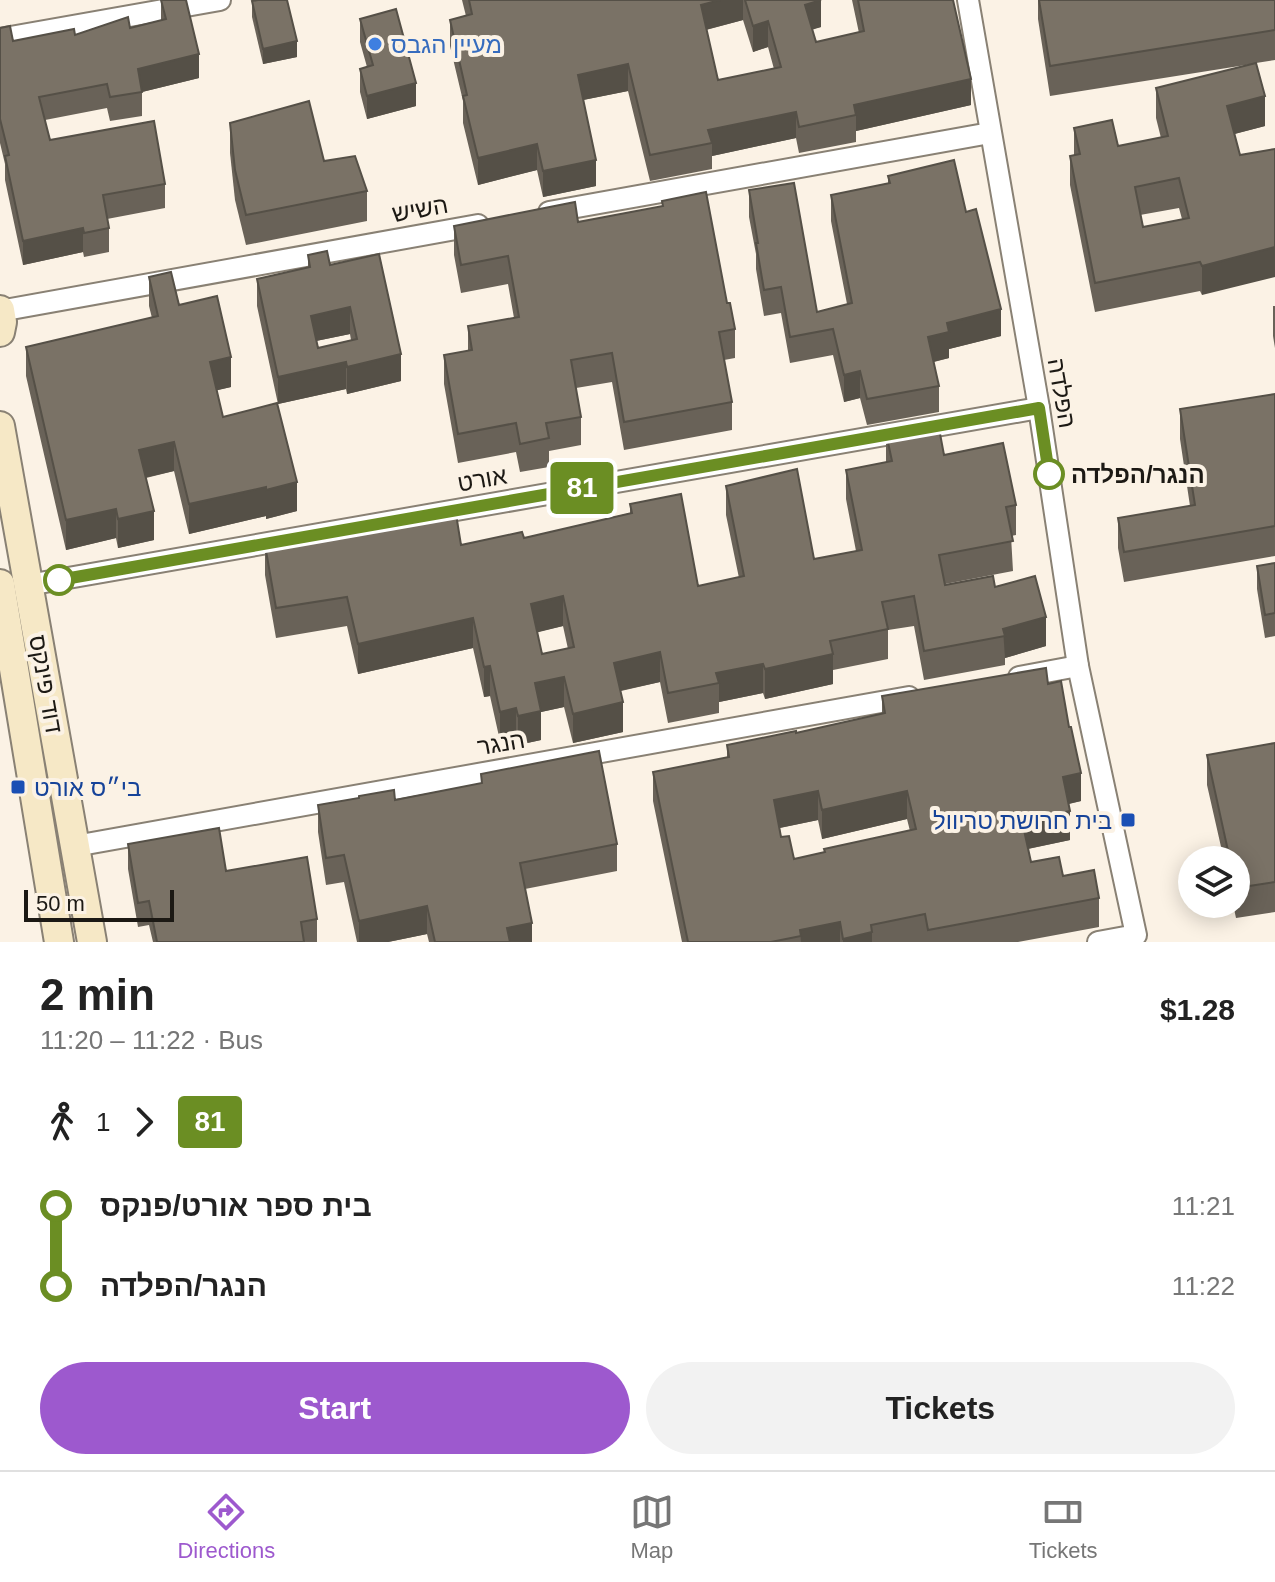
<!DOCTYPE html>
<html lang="en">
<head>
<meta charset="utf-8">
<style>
	:root { --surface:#fff; --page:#f2f2f2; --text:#222; --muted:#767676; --line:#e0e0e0; --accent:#9d59ce }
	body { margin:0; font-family:Helvetica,Heebo,sans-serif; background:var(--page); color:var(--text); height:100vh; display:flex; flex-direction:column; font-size:30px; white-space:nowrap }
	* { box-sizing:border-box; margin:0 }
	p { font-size:26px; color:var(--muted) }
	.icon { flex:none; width:44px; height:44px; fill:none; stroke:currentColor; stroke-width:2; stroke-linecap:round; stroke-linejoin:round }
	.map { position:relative; height:942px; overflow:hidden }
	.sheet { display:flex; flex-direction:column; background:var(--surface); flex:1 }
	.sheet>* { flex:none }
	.badge { padding:0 16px; border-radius:6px; font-size:28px; line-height:52px }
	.controls { position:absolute; left:1178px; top:846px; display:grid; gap:16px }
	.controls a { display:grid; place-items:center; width:72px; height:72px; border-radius:50%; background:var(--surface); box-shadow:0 4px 20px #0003; font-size:40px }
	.scale { position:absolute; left:24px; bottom:20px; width:150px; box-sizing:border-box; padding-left:8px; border:4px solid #1c1914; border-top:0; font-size:22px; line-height:28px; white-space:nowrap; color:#1c1914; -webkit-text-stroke:6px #fbf2e5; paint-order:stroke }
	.map>.badge { position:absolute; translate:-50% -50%; box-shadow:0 0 0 4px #fff }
	.legs { display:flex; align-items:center; gap:12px; height:88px; padding:0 40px; font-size:26px }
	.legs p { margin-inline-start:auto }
	.head { display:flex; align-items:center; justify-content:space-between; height:136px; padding:0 40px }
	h1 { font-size:44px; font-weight:800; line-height:60px }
	.action { display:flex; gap:16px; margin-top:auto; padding:16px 40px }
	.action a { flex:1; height:92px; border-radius:48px; background:var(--accent); color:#fff; font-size:32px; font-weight:800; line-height:92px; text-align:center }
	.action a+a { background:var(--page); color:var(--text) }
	ul { padding:0 40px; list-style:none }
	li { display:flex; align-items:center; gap:28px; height:80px; font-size:30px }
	li i { display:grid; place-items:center; width:12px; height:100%; margin:0 10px; background:currentColor }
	li i::after { content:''; width:20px; height:20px; margin:-10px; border:6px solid; border-radius:50%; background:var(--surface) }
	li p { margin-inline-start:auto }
	li:first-child i { background:linear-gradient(#0000 50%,currentColor 0) }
	li:last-child i { background:linear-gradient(currentColor 50%,#0000 0) }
	.menu { display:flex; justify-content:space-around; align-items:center; height:112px; border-top:2px solid var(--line); background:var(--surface); font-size:22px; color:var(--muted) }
	.menu a { display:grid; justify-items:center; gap:4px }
	.menu .active { color:var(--accent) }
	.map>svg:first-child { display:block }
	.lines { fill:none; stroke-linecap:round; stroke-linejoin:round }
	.street-casing { stroke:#898174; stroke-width:24 }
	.secondary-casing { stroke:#898174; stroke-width:32 }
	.street { stroke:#fff; stroke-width:20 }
	.secondary { stroke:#f6e8c6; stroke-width:28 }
	.wall { fill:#696258; fill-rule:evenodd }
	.shaded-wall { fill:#555047 }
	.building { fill:#7a7266; stroke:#555047; stroke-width:2; fill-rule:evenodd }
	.line-1-casing { stroke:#fff; stroke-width:18 }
	.line-1 { stroke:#6b8e23; stroke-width:12 }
	.shop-dot { fill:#3f7fe0; stroke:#fbf2e5; stroke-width:3 }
	.stop-1-dot { fill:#fff; stroke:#6b8e23; stroke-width:4 }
	.transit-dot { fill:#1a4fb4; stroke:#fbf2e5; stroke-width:3 }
	.labels { text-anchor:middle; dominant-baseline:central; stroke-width:8; stroke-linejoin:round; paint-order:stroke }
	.shop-label { font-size:24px; fill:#366cbe; stroke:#fbf2e5; text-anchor:start }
	.street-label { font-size:24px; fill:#1c1914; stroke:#fbf2e5 }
	.stop-label { font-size:24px; font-weight:bold; fill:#1c1914; stroke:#fbf2e5; text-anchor:start }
	.transit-label { font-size:24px; fill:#164399; stroke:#fbf2e5; text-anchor:start }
</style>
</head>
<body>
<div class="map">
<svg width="1275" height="942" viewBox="0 0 1275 942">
	<rect width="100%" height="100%" fill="#fbf2e5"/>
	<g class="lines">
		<defs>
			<g id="street">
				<polyline points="968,0 1039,408 1078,666 1136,935 1098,942"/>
				<polyline points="0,39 220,0"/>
				<polyline points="549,212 990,133"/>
				<polyline points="0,311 478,225"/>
				<polyline points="28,585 1039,408"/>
				<polyline points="1019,677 1078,666"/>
				<polyline points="75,846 909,697"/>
			</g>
			<g id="secondary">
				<polyline points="0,310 2,322 0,332"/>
				<polyline points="0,426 92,942"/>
				<polyline points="0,584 59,942"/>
			</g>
		</defs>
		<use href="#street" class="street-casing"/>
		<use href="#secondary" class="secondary-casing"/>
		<use href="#street" class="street"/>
		<use href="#secondary" class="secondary"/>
	</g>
	<g class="wall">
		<polygon points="161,0 199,78 142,92 142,116 110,121 107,108 45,120 50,140 165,184 165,208 107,219 109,228 109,252 84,257 83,252 23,265 5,180 5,164 0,143 0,28 13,41 75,35 130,28 161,20"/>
		<path d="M 462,0 L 821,0 L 821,27 L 812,29 L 816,42 L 859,33 L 852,0 L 953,0 L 971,105 L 856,131 L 856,142 L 799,153 L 796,138 L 712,156 L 712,169 L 650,181 L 628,91 L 583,100 L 596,186 L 543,197 L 537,170 L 478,185 L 463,123 L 463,101 L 450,46 L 450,20 L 466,16 ZM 743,20 L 753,52 L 768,47 L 774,69 L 718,80 L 706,30 Z"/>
		<path d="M 1038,0 L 1275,0 L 1275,60 L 1256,63 L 1265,126 L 1234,134 L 1202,295 L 1200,291 L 1095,312 L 1070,185 L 1070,156 L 1074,155 L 1074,128 L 1118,146 L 1161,138 L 1156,118 L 1156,88 L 1252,64 L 1050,96 L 1038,19 ZM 1179,208 L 1182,219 L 1143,227 L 1140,215 Z"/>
		<polygon points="252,1 297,57 263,64 252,17"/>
		<polygon points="360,19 416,106 367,119 360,92 360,69 367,67 360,42"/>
		<polygon points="230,123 324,161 367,191 367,221 246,245 235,200 230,153"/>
		<polygon points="888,176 966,212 1001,336 949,349 949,358 934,362 939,386 939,412 867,425 860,398 844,402 833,355 790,363 781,313 764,316 756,269 756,254 749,217 749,190 817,312 847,304 831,221 831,195 888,184"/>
		<polygon points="662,201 727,303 735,329 735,358 724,360 732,402 732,430 624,450 612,382 576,388 581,417 581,445 549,451 549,467 520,472 516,452 458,463 444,384 444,355 468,351 468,326 514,318 508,284 461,293 454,255 454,226 578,222 662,206"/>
		<path d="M 308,255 L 330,265 L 401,381 L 347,394 L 346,389 L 278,404 L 257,306 L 257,279 L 308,267 ZM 350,334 L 351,340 L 318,348 L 316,341 Z"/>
		<polygon points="149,277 179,305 231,387 217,390 223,417 297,511 266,519 266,516 189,534 174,471 146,478 154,540 118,548 116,538 66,550 26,376 26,347 152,318 149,306"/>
		<polygon points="1273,306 1275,306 1275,348 1273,336"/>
		<polygon points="1275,394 1275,556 1124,582 1118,548 1118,518 1190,506 1180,439 1180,409"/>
		<path d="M 886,433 L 944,455 L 1016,505 L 1016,535 L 1011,536 L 1013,571 L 945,584 L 945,585 L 995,587 L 1046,646 L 1005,658 L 1005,665 L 924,680 L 914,626 L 888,630 L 888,659 L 833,670 L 833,684 L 765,699 L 763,693 L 719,702 L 719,713 L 668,723 L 660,682 L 621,691 L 623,732 L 573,743 L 564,707 L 541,712 L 541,740 L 518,745 L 516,738 L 500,741 L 490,696 L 484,697 L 473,648 L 358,674 L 347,626 L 276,638 L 265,575 L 265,545 L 461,545 L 524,538 L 630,513 L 630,504 L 698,586 L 739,578 L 726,515 L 726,486 L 814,559 L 856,551 L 846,499 L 846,470 L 886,462 ZM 563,626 L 568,649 L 542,654 L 537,632 Z"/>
		<polygon points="1275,563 1275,636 1265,638 1257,589 1257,566"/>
		<path d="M 1048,684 L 1081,801 L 1069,804 L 1070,840 L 1028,849 L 1031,862 L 1063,876 L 1099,898 L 1099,927 L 1018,942 L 682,942 L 653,801 L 653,772 L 727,758 L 727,745 L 796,733 L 882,714 L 882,696 ZM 907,819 L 910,831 L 824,849 L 824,852 L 794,859 L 781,837 L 780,828 L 818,820 L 822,839 Z"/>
		<polygon points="1275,743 1275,912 1236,918 1233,904 1236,904 1236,860 1224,860 1207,785 1207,755"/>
		<polygon points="481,774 617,844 617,871 525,889 532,942 429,942 427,934 388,942 357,942 344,882 326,885 318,832 318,805 395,800 481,783"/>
		<polygon points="128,844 226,871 317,919 317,942 153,942 149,925 138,927 128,869"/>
	</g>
	<g class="shaded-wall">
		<polygon points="720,0 743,0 743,20 701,31 701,5"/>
		<polygon points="821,0 821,27 805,32 805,5"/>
		<polygon points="768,21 768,47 753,52 753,26"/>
		<polygon points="297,41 297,57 263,64 263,49"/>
		<polygon points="199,54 199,78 142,92 138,69"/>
		<polygon points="628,64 628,91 578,101 578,75"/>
		<polygon points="971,79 971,105 856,131 856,115 854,105"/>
		<polygon points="416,83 416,106 367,119 367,96"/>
		<polygon points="1265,96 1265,126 1227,136 1227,106"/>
		<polygon points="796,112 796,138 712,156 712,143 708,130"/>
		<polygon points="537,144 537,170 478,185 478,158"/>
		<polygon points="596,160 596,186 543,197 543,171"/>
		<polygon points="83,228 83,252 23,265 23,241"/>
		<polygon points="1275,247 1275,277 1202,295 1202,266"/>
		<polygon points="350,307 350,334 311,342 311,316"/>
		<polygon points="1001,309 1001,336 949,349 949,358 928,363 928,337 947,323"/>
		<polygon points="401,354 401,381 347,394 347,367"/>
		<polygon points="231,357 231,387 210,392 210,362"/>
		<polygon points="346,362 346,389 278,404 278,377"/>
		<polygon points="860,371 860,398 844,402 844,375"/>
		<polygon points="174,442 174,471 139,479 139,450"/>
		<polygon points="297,482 297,511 266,519 266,490"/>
		<polygon points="266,487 266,516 189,534 189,504"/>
		<polygon points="116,509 116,538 66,550 66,520"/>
		<polygon points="154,511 154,540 118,548 118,519"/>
		<polygon points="563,596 563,626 531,634 531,604"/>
		<polygon points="1046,617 1046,646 1005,658 1003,629"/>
		<polygon points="473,618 473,648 358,674 358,644"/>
		<polygon points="660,652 660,682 614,692 614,663"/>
		<polygon points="833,654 833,684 765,699 765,669"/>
		<polygon points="763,664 763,693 719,702 719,683 716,673"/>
		<polygon points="490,666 490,696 484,697 484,667"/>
		<polygon points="564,677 564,707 541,712 541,740 518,745 518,716 535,683"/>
		<polygon points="623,702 623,732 573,743 573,714"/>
		<polygon points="516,708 516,738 500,741 500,712"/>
		<polygon points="1081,773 1081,801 1063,805 1063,777"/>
		<polygon points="818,791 818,820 774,829 774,800"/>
		<polygon points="907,791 907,819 822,839 822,810"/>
		<polygon points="1070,811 1070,840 1022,850 1022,821"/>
		<polygon points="427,906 427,934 388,942 359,942 359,921"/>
		<polygon points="840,922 840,942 801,942 800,930"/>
		<polygon points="532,923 532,942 507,942 507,928"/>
		<polygon points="872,932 872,942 843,942 843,939"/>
	</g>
	<g class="building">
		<polygon points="161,0 186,0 199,54 138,69 142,92 110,97 107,84 39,97 50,140 154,121 165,184 103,195 109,228 84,233 83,228 23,241 5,156 9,155 0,119 0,28 10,26 13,41 74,29 75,35 128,17 130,28 166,19"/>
		<polygon points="258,0 287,0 297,41 263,49 252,1"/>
		<polygon points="469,0 720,0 701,5 718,80 781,67 768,21 753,26 745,0 821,0 805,5 816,42 864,31 858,0 953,0 971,79 854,105 856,115 799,127 796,112 708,130 712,143 650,155 628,64 578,75 596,160 543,171 537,144 478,158 463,96 467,95 450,20 472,14"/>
		<polygon points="1039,0 1275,0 1275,30 1050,66"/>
		<polygon points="396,9 416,83 367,96 360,69 373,65 360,19"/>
		<path d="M 1256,63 L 1265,96 L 1227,106 L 1240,155 L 1275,149 L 1275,247 L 1202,266 L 1200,262 L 1095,283 L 1070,156 L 1080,154 L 1074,128 L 1112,120 L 1118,146 L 1168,136 L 1156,88 ZM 1179,178 L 1189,218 L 1143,227 L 1135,187 Z"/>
		<polygon points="309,101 324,161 355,156 367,191 246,215 235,170 230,123"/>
		<polygon points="954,160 966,212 976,209 1001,309 947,323 949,332 928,337 939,386 867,399 860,371 844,375 833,329 790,337 781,287 764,290 756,243 758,243 749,190 794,183 817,312 852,303 831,195 890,183 888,176"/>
		<polygon points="706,192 727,303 730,303 735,329 719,332 732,402 624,422 612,353 571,360 581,417 546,423 549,438 520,444 516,423 458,434 444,355 472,350 468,326 519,317 508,256 461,265 454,226 575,202 578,222 663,206 662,201"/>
		<path d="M 327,251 L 330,265 L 379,254 L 401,354 L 347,367 L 346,362 L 278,377 L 257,279 L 310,267 L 308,255 ZM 350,307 L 357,339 L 318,348 L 311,316 Z"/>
		<polygon points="171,272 179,305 217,296 231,357 210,362 223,417 277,403 297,482 266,490 266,487 189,504 174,442 139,450 154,511 118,519 116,509 66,520 26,347 158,316 149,277"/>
		<polygon points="1275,394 1275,526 1124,552 1118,518 1195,505 1180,409"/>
		<path d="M 938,423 L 944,455 L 1003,443 L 1016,505 L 1006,507 L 1013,541 L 939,555 L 945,585 L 993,576 L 995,587 L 1035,576 L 1046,617 L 1003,629 L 1005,636 L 924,651 L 914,596 L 882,602 L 888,629 L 830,641 L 833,654 L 765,669 L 763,664 L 716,673 L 719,683 L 668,693 L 660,652 L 614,663 L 623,702 L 573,714 L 564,677 L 535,683 L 541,711 L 518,716 L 516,708 L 500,712 L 490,666 L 484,667 L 473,618 L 358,644 L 347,597 L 276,608 L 265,545 L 456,514 L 461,545 L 522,532 L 524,538 L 632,513 L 630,504 L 681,494 L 698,586 L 744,576 L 726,486 L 797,469 L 814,559 L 862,550 L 846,470 L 892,461 L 886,433 ZM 563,596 L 574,647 L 542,654 L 531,604 Z"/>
		<polygon points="1275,563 1275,613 1265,615 1257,566"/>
		<path d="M 1046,668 L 1048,684 L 1061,681 L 1069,727 L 1071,727 L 1081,773 L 1063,777 L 1070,811 L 1022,821 L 1031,862 L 1059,857 L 1063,876 L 1094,870 L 1099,898 L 928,930 L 925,914 L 871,925 L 872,932 L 843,939 L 840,922 L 800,930 L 801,936 L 771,942 L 688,942 L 653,772 L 729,757 L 727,745 L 796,731 L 796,733 L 885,713 L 882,696 ZM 818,791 L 822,810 L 907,791 L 916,829 L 824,849 L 825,852 L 794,859 L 789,836 L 781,837 L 774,800 Z"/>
		<polygon points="1275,743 1275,882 1236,888 1236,860 1230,860 1207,755"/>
		<polygon points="599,751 617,844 520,863 532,923 507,928 510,942 435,942 427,906 359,921 344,855 326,858 318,805 359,798 359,796 394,790 395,800 482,783 481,774"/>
		<polygon points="219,828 226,871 307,857 317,919 301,922 304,942 157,942 149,901 138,903 128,844"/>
	</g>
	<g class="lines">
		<defs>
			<polyline id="line-1" points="59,580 1039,408 1049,474"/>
		</defs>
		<use href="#line-1" class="line-1-casing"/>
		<use href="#line-1" class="line-1"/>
	</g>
	<circle class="shop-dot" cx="375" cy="44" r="8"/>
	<g class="stop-1-dot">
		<circle cx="1049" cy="474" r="14"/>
		<circle cx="59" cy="580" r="14"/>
	</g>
	<g class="transit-dot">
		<rect x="10" y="779" width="16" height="16" rx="4"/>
		<rect x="1120" y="812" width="16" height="16" rx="4"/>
	</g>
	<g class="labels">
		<g class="shop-label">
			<text x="391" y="44">מעיין הגבס</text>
		</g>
		<g class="street-label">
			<text transform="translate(420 209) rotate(-10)">השיש</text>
			<text transform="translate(1062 393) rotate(80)">הפלדה</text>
			<text transform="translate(482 479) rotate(-10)">אורט</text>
			<text transform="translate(46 684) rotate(80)">דוד פינקס</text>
			<text transform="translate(501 743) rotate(-10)">הנגר</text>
		</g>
		<g class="stop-label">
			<text x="1071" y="474">הנגר/הפלדה</text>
		</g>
		<g class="transit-label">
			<text x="34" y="787">בי״ס אורט</text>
			<text x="1112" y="820" text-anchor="end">בית חרושת טריוול</text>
		</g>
	</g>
</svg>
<div class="controls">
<a><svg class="icon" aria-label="layers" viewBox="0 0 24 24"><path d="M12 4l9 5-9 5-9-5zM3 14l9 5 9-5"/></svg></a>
</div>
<div class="scale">50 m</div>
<b class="badge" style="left:582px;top:488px;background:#6b8e23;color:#fff">81</b>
</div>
<section class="sheet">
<div class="head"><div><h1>2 min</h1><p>11:20 – 11:22 · Bus</p></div><b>$1.28</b></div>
<div class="legs"><svg class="icon" aria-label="walk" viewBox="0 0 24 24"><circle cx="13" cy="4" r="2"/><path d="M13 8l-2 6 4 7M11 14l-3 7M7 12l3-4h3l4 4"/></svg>1<svg class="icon" aria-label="forward" viewBox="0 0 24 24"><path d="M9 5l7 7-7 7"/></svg><b class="badge" style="background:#6b8e23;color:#fff">81</b></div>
<ul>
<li><i style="color:#6b8e23"></i><b>בית ספר אורט/פנקס</b><p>11:21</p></li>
<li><i style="color:#6b8e23"></i><b>הנגר/הפלדה</b><p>11:22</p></li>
</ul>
<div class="action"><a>Start</a><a>Tickets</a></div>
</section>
<nav class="menu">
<a class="active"><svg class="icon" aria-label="directions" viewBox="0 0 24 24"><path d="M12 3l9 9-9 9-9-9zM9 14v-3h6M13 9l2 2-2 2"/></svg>Directions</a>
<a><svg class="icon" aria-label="map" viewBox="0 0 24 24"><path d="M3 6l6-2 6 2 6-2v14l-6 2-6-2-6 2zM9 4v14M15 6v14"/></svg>Map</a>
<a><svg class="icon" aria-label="tickets" viewBox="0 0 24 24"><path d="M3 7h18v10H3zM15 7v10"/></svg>Tickets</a>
</nav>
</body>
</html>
